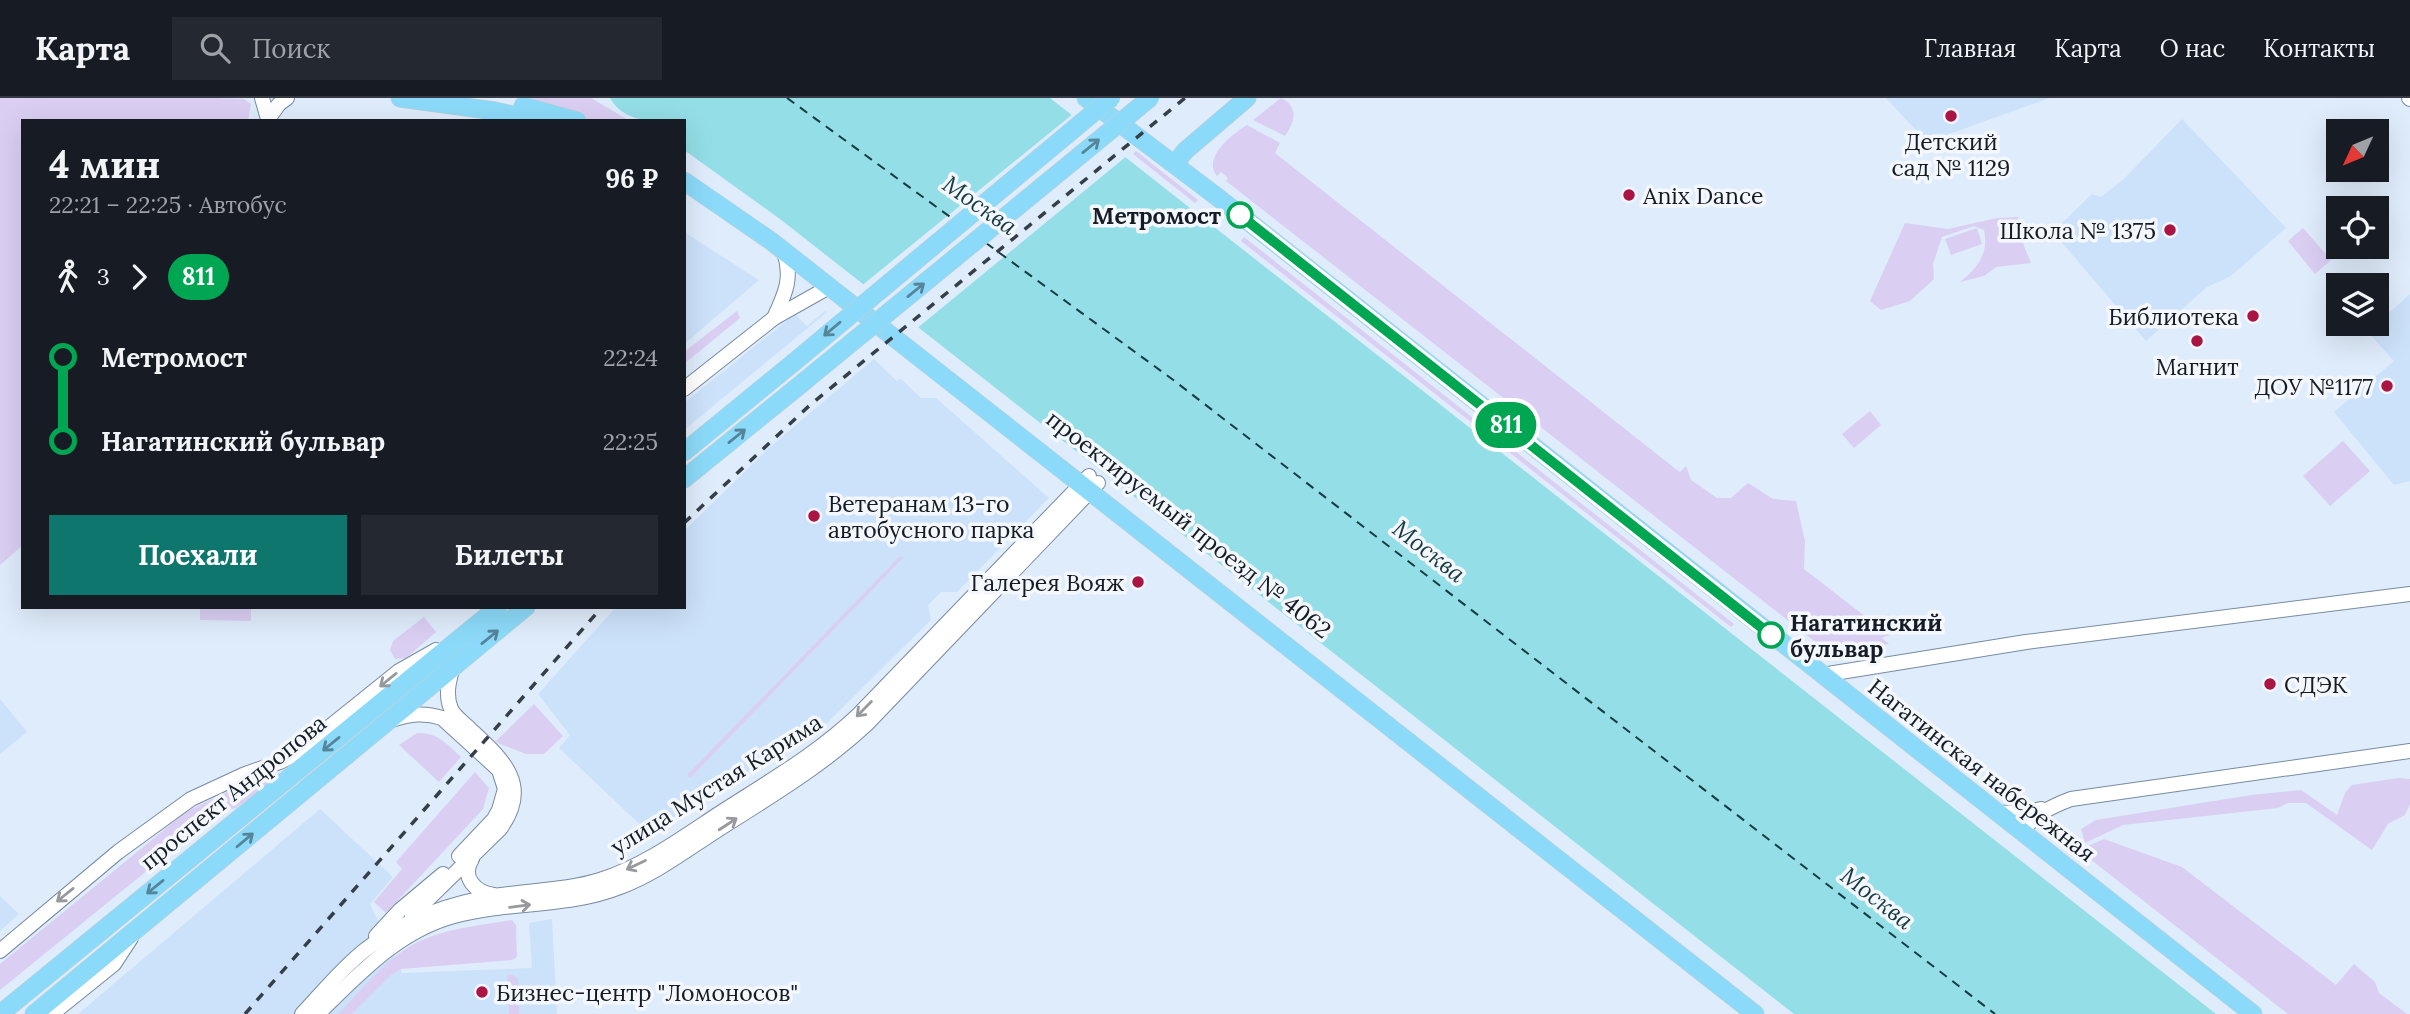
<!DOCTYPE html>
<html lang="ru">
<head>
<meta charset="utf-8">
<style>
	:root { --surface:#171b24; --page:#242831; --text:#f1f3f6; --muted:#9ea1a6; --line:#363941; --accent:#0f766e }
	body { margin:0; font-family:Lora,serif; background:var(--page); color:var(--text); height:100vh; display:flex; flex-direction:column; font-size:26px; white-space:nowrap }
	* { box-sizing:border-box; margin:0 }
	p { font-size:23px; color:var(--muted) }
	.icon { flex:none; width:38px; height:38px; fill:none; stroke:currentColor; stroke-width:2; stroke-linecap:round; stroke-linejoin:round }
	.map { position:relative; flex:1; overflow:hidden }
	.details { position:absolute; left:21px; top:21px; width:665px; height:490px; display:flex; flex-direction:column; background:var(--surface); border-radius:0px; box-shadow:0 7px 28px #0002 }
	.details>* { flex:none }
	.badge { padding:0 14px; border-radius:23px; font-size:24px; line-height:46px }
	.needle { width:46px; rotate:226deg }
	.fabs { position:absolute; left:2326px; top:21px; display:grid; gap:14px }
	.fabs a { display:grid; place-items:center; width:63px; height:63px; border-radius:0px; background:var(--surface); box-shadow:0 7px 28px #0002; font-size:35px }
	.map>.badge { position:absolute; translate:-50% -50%; box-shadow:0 0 0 4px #fff }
	.legs { display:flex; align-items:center; gap:10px; height:77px; padding:0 28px; font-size:23px }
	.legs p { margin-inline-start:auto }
	.overview { display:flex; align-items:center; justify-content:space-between; height:119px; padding:0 28px }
	h1 { font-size:38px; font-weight:700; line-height:52px }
	.cta { display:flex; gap:14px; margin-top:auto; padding:14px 28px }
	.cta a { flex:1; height:80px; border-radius:0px; background:var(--accent); color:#fff; font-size:28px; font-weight:700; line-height:80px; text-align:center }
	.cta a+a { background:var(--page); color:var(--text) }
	ul { padding:0 28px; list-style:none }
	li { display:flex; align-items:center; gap:24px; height:84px; font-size:26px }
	li i { display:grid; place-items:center; width:10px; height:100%; margin:0 9px; background:currentColor }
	li i::after { content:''; width:18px; height:18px; margin:-9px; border:5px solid; border-radius:50%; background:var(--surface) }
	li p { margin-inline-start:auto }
	li:first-child i { background:linear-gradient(#0000 50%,currentColor 0) }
	li:last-child i { background:linear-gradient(currentColor 50%,#0000 0) }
	header { display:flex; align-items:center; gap:42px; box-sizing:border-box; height:98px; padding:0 35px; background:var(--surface); border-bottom:2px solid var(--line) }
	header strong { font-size:33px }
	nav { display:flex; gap:38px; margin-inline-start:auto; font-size:24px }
	.search { width:490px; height:63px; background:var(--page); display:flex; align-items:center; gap:18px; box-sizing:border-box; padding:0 24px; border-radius:0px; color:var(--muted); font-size:26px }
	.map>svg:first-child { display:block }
	.built { fill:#cce2fa }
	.green { fill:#dacff3 }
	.water { fill:#94dee7 }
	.pier { fill:#dfecfb }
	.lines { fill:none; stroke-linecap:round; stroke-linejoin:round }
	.ferry { stroke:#173b3f; stroke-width:2; stroke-dasharray:9 7; stroke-linecap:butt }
	.minor-casing { stroke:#788ba2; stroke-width:16 }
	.major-casing { stroke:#cccdcf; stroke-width:19 }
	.minor { stroke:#fff; stroke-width:14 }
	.major { stroke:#8cdaf9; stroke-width:18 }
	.rail { stroke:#363e48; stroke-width:3.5; stroke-dasharray:9 9; stroke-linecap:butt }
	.major-bridge-casing { stroke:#cccdcf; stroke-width:19; stroke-linecap:butt }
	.major-bridge { stroke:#8cdaf9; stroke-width:18 }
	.oneway { stroke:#56849a }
	.oneway2 { stroke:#96999d }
	.line-1-casing { stroke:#fff; stroke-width:16 }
	.line-1 { stroke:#00a651; stroke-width:10 }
	.poi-dot { fill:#aa1544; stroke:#f4f8fe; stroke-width:2.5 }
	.stop-1-dot { fill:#fff; stroke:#00a651; stroke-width:3.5 }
	.labels { text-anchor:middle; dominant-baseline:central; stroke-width:7; stroke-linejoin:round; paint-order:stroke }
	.poi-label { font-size:23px; fill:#151c25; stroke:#f4f8fe; text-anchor:start }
	.stop-label { font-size:23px; font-weight:bold; fill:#151c25; stroke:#f4f8fe; text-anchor:end }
	.street-label { font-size:23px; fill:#151c25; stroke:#f4f8fe }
	.water-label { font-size:24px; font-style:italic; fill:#173b3f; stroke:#f4f8fe }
</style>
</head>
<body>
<header>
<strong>Карта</strong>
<div class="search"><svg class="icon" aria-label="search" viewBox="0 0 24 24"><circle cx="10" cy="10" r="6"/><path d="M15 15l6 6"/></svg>Поиск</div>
<nav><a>Главная</a><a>Карта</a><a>О нас</a><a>Контакты</a></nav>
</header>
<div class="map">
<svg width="2410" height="916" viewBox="0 0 2410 916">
	<rect width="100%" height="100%" fill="#dfecfb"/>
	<g class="built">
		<polygon points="1886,0 2049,0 1927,44"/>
		<polygon points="2182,21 2286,130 2231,178 2207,189 2146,243 2053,134 2092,96 2101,99 2123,82"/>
		<polygon points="684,134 759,182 684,246"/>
		<polygon points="2410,196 2410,383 2394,387 2334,314 2394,263 2368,234"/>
		<polygon points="825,213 827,214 684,332 684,305 795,216 807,228"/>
		<polygon points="874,261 897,283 900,280 921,300 936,300 1049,400 957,494 941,494 928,507 931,522 827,625 796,648 782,645 764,657 757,668 652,738 559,650 570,637 538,596 616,509 684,509 684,433 771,348"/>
		<polygon points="0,601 27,634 0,656"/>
		<polygon points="320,711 393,779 370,806 402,875 532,870 529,825 552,821 557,916 78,916"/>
		<polygon points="0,798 19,816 0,833"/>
	</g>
	<g class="green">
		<polygon points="0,0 217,0 244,1 251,6 248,23 23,23 23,447 0,467"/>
		<polygon points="523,0 591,0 630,23 594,23"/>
		<path d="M 1281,0 C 1299,9 1295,23 1285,38 L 1253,22 Z"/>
		<path d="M 1247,27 L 1280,45 L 1275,55 L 1677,372 L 1680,374 L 1686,368 L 1691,382 L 1717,400 L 1731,400 L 1748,385 L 1773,401 L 1796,403 L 1805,443 L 1804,471 L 1889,537 L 1882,540 L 1889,546 L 1834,553 L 1818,546 L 1226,83 L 1228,80 L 1221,74 L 1217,78 C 1202,60 1232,36 1247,27 Z"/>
		<polygon points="1136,53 1198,102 1195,105 1133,56"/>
		<path d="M 2018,119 L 2024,148 L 2031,165 L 1996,169 L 1984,178 L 1960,184 C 1978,170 1989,155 1984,132 L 1974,128 L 1942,139 L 1933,166 L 1934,181 L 1910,203 L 1881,212 L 1870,203 L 1905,125 L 1948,131 L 1997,120 Z"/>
		<polygon points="1977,130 1982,146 1951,157 1945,141"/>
		<polygon points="2303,130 2331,162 2315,176 2288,143"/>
		<polygon points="1244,139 1734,526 1731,529 1241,143"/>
		<polygon points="737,213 740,220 684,266 684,254"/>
		<polygon points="1870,313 1881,327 1854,350 1842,336"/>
		<polygon points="2343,343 2370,373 2330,408 2303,378"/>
		<polygon points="900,458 903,460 690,680 687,677"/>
		<polygon points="200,509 251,509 251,523 200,522"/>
		<polygon points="424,519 436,534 406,560 395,561 390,552 393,543"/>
		<polygon points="534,606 563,638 544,656 526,656 495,644"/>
		<path d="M 417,635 C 437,634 447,646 461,659 L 439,684 L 399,647 Z"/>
		<polygon points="475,674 489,690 483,711 386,815 374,804 402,771 396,764"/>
		<polygon points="279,675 282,676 236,710 232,711 220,697"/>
		<polygon points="2398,680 2410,681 2410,706 2405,717 2388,726 2372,752 2306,705 2288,705 2278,710 2123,727 2085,745 2081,731 2096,722 2251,697 2301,692 2337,717 2345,695 2352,687"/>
		<polygon points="214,700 223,711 0,892 0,866 186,714"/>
		<polygon points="2104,741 2182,769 2336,887 2354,866 2375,884 2379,895 2407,916 2288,916 2067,743 2088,748"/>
		<path d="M 512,822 L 516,827 L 517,859 L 512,862 L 401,871 L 391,877 L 352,916 L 338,916 C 363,891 389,856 422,842 C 451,830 482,827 512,822 Z"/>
		<polygon points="507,877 513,877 518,880 519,916 509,916"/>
	</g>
	<path class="water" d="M 610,0 L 1050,0 L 2216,916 L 1794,916 L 780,121 L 684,52 L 684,23 C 656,23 626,27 610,0 Z"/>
	<polygon class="pier" points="1074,15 1128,57 915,232 860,189"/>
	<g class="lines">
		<g class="ferry">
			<polyline points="787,0 953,121"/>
			<polyline points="986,145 1172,281 1995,916"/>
		</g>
		<defs>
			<g id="minor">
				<polyline points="262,0 268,21"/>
				<polyline points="2409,0 2410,1"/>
				<polyline points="268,21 279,6 287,0"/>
				<path d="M 774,220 C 785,196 793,180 784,154"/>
				<polyline points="684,291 774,220 829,189"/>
				<polyline points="1822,577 2026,544 2410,496"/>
				<path d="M 392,622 C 410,616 424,614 442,620 L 499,672 L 505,691 L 499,712 L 494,721 L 459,758"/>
				<polyline points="1997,715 2028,714 2041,711"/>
				<path d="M 2021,734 C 2036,716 2050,709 2071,701 L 2410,653"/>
				<path d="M 472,761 C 460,779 476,795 494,797"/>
				<path d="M 412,817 L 500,731 C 533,686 501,660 470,631 C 464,625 454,618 451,611 C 445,596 449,583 453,568"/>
				<polyline points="376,838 400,812 443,776"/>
				<polyline points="0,853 118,754 191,701 245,676 280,664 297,655 399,573 436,552"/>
				<polyline points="52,916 114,866 131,840"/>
				<path d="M 302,916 C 322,895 342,870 365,852 C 405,820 451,805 501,797 C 534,792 568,792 600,782 C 644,768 682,740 720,715 C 768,684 817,656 858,617 L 1089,378"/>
				<path d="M 318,916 C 358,877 398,833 454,818 C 508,803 567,810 620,789 C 655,776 685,753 716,733 C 768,700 822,668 867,626 L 1098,385"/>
			</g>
			<g id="major">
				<polyline points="400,0 495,13 538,23"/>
				<polyline points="1086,0 1216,98 2253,916"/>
				<polyline points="523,8 577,23"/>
				<polyline points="1175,66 1185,53 1247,0"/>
				<polyline points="684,83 771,143 1755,916"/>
				<polyline points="684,354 793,265"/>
				<polyline points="684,381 806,282"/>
				<polyline points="0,916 498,509"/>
				<polyline points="34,916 526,509"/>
			</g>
		</defs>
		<use href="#minor" class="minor-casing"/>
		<use href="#major" class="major-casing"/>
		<use href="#minor" class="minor"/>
		<use href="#major" class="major"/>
		<g class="rail">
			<polyline points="684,425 810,307 1185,0"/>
			<polyline points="245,916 602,509"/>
		</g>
		<defs>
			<g id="major-bridge">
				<polyline points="793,265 1111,0"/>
				<polyline points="806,282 1150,0"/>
			</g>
		</defs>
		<use href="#major-bridge" class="major-bridge-casing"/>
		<use href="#major-bridge" class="major-bridge"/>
	</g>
	<defs><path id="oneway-shaft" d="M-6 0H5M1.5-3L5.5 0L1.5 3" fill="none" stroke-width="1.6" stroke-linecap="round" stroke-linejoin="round" transform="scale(1.75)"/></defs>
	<g class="oneway">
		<use href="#oneway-shaft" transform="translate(1091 48) rotate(-39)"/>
		<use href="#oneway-shaft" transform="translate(916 192) rotate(-39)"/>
		<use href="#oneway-shaft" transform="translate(832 231) rotate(140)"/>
		<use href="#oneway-shaft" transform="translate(737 338) rotate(-39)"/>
		<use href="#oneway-shaft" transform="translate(490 539) rotate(-39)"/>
		<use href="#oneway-shaft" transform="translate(331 646) rotate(141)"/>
		<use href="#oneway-shaft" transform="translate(245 742) rotate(-40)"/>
		<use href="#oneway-shaft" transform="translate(155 789) rotate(141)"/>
	</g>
	<g class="oneway2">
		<use href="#oneway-shaft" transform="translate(388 582) rotate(141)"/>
		<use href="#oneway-shaft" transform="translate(864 611) rotate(135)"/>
		<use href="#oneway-shaft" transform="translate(728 726) rotate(-33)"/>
		<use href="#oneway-shaft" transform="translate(636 767) rotate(154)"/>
		<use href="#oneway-shaft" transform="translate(65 797) rotate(141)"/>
		<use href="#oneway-shaft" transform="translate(520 808) rotate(-7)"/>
	</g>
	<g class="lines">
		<defs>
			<polyline id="line-1" points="1240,117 1771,537"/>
		</defs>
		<use href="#line-1" class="line-1-casing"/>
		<use href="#line-1" class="line-1"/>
	</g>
	<g class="poi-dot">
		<circle cx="1951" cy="18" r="7"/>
		<circle cx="1629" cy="97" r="7"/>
		<circle cx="2170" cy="132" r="7"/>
		<circle cx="2253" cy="218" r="7"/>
		<circle cx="2197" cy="243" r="7"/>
		<circle cx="2387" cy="288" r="7"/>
		<circle cx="814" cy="418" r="7"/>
		<circle cx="1138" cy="484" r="7"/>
		<circle cx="2270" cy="586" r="7"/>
		<circle cx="482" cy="894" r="7"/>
	</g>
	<g class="stop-1-dot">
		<circle cx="1240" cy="117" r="12"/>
		<circle cx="1771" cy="537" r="12"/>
	</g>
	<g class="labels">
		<g class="poi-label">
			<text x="1951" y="43" text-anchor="middle">Детский<tspan x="1951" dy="26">сад № 1129</tspan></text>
			<text x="1643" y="97">Anix Dance</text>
			<text x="2156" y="132" text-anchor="end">Школа № 1375</text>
			<text x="2239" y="218" text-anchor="end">Библиотека</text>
			<text x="2197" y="268" text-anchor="middle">Магнит</text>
			<text x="2373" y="288" text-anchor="end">ДОУ №1177</text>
			<text x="828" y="405">Ветеранам 13-го<tspan x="828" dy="26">автобусного парка</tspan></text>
			<text x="1124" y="484" text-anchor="end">Галерея Вояж</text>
			<text x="2284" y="586">СДЭК</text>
			<text x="496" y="894">Бизнес-центр "Ломоносов"</text>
		</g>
		<g class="stop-label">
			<text x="1221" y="117">Метромост</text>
			<text x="1790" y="524" text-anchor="start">Нагатинский<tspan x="1790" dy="26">бульвар</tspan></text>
		</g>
		<g class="street-label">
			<text transform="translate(1189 426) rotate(38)">проектируемый проезд № 4062</text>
			<text transform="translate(1982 672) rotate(38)">Нагатинская набережная</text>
			<text transform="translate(716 686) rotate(-32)">улица Мустая Карима</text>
			<text transform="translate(233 694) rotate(-39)">проспект Андропова</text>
		</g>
		<g class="water-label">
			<text transform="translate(980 107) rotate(35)">Москва</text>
			<text transform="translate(1429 453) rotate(38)">Москва</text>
			<text transform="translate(1877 800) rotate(38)">Москва</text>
		</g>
	</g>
</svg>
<div class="fabs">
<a><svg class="needle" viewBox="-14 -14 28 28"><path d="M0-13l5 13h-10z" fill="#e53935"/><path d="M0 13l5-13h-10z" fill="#9ea1a6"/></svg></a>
<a><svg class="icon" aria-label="locate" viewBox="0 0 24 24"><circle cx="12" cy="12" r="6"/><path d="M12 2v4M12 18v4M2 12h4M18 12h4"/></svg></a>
<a><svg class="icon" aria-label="layers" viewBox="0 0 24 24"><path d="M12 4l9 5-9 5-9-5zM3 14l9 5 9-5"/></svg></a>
</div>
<b class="badge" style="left:1506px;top:327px;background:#00a651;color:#fff">811</b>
<section class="details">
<div class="overview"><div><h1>4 мин</h1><p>22:21 – 22:25 · Автобус</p></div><b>96 ₽</b></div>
<div class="legs"><svg class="icon" aria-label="walk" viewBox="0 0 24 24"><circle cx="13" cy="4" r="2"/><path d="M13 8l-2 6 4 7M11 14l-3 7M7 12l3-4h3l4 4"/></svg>3<svg class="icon" aria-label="forward" viewBox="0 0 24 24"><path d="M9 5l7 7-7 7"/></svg><b class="badge" style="background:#00a651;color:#fff">811</b></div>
<ul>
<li><i style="color:#00a651"></i><b>Метромост</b><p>22:24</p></li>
<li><i style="color:#00a651"></i><b>Нагатинский бульвар</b><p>22:25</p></li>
</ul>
<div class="cta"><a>Поехали</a><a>Билеты</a></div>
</section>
</div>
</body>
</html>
